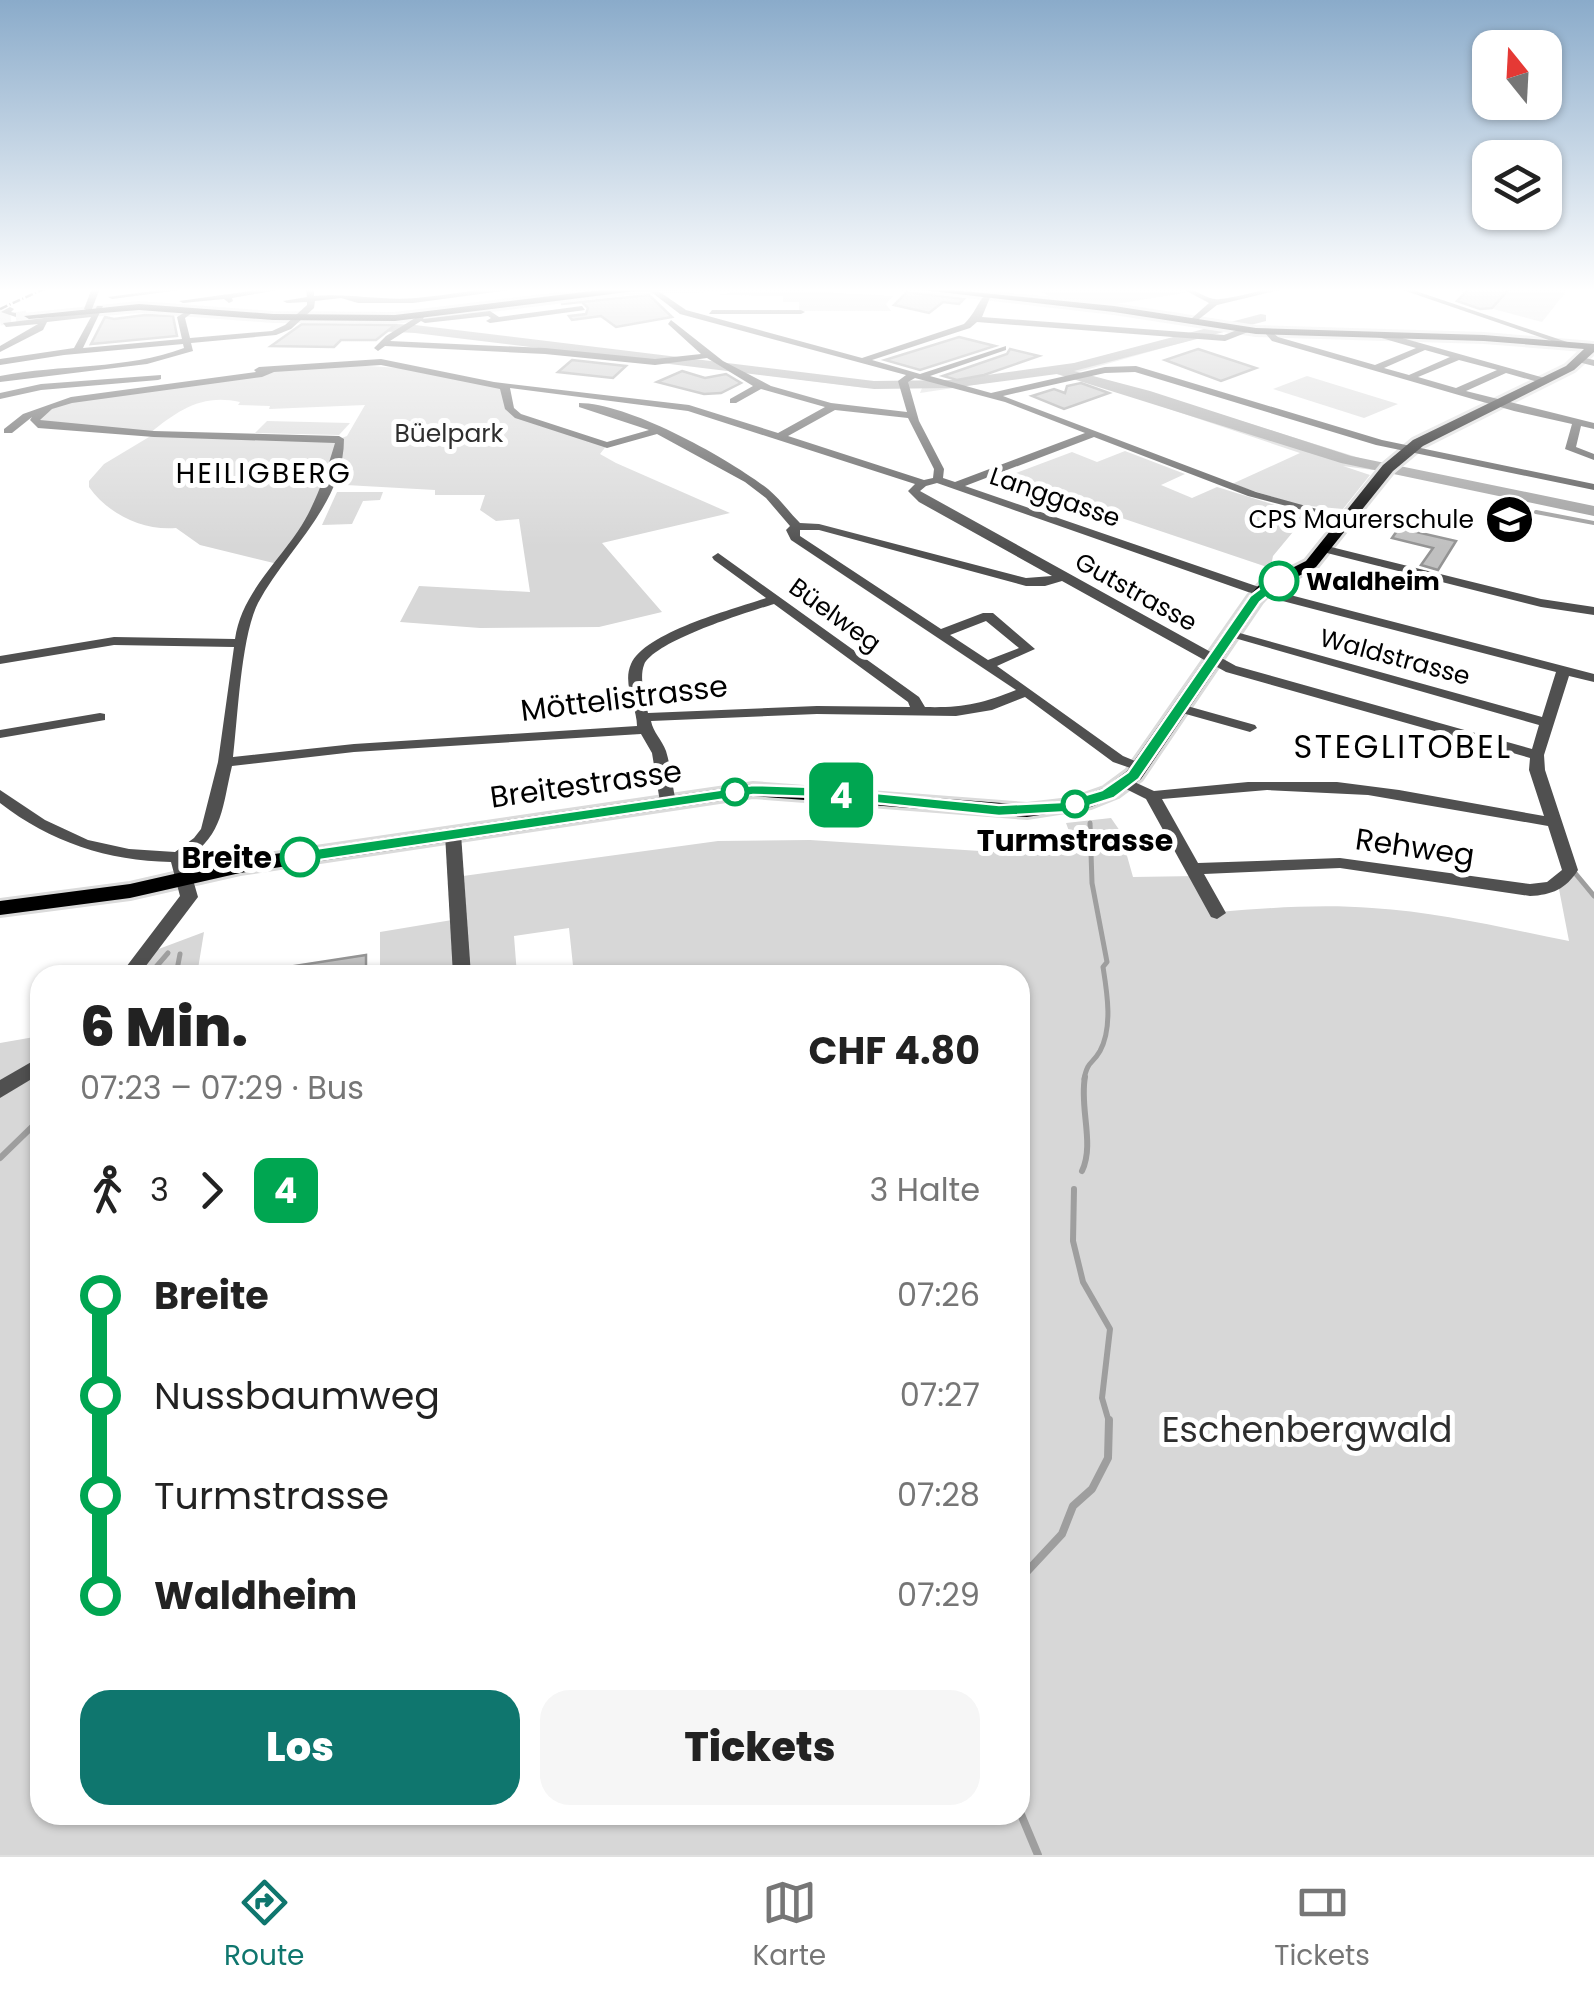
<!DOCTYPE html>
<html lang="de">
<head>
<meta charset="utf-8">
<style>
	:root { --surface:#fff; --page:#f6f6f6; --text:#222; --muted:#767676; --line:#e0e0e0; --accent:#0f766e }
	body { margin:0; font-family:Poppins,sans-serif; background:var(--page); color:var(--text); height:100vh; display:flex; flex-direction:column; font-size:38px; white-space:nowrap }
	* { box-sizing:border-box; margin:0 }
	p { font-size:32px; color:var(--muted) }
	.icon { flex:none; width:55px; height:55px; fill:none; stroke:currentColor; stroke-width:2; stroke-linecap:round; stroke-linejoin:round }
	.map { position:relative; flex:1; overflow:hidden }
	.drawer { position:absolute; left:30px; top:965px; width:1000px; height:860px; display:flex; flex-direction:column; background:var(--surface); border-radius:30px; box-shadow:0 2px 8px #0004 }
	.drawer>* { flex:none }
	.badge { padding:0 20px; border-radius:15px; font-size:35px; line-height:65px }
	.needle { width:65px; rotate:342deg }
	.buttons { position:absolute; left:1472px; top:30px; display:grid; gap:20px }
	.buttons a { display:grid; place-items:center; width:90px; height:90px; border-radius:20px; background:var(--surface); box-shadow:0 2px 8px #0004; font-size:50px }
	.map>.badge { position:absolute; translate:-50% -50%; box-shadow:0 0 0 5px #fff }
	.legs { display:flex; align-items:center; gap:15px; height:110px; padding:0 50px; font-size:32px }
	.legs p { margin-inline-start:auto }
	.summary { display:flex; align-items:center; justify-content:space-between; height:170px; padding:0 50px }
	h1 { font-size:55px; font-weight:800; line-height:75px }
	.button { display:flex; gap:20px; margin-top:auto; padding:20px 50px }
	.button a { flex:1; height:115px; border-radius:30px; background:var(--accent); color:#fff; font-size:40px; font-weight:800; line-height:115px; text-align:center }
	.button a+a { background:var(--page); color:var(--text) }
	ul { padding:0 50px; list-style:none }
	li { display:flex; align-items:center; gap:35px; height:100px; font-size:38px }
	li i { display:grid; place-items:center; width:15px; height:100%; margin:0 12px; background:currentColor }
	li i::after { content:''; width:25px; height:25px; margin:-12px; border:8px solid; border-radius:50%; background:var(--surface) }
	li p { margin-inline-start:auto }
	li:first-child i { background:linear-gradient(#0000 50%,currentColor 0) }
	li:last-child i { background:linear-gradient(currentColor 50%,#0000 0) }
	.tab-bar { display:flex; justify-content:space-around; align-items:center; height:140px; border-top:2px solid var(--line); background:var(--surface); font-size:28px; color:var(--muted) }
	.tab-bar a { display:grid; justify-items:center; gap:5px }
	.tab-bar .on { color:var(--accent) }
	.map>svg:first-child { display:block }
	.green { fill:#d7d7d7 }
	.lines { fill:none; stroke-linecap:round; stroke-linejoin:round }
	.stream-far3 { stroke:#9e9e9e; stroke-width:4 }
	.stream-far2 { stroke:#9e9e9e; stroke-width:5 }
	.stream-far1 { stroke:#9e9e9e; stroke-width:6 }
	.stream { stroke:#9e9e9e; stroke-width:8 }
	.river { fill:#9e9e9e; fill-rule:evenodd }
	.building { fill:#c0c0c0; stroke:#949494; stroke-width:2.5 }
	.minor-tunnel { stroke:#d9d9d9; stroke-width:9; stroke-dasharray:9 4; stroke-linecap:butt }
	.major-tunnel { stroke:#d9d9d9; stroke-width:11; stroke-dasharray:11 5; stroke-linecap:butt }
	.major-casing { stroke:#dbdbdb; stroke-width:6 }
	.minor { fill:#505050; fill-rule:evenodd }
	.major { fill:#000; fill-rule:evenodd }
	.rail { stroke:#000; stroke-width:2.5; stroke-dasharray:8 2.5 1 2.5; stroke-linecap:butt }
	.line-1 { fill:#00a651; stroke:#fff; stroke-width:2.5 }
	.stop-1-dot { fill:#fff; stroke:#00a651; stroke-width:5 }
	.labels { text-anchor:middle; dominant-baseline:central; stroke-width:10; stroke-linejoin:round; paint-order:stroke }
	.far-park-label { font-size:25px; fill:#2e2e2e; stroke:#fff }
	.far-street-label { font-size:25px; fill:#000; stroke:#fff }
	.far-poi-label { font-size:25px; fill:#000; stroke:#fff; text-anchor:end }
	.far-stop-label { font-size:25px; font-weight:bold; fill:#000; stroke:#fff; text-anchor:start }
	.far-neighbourhood-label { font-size:28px; letter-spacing:2.5px; fill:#000; stroke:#fff }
	.street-label { font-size:30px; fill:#000; stroke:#fff }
	.stop-label { font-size:30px; font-weight:bold; fill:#000; stroke:#fff }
	.neighbourhood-label { font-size:32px; letter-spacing:2.5px; fill:#000; stroke:#fff }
	.near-park-label { font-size:35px; fill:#2e2e2e; stroke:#fff }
</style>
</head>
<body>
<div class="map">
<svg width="1594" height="1855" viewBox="0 0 1594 1855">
	<rect width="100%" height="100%" fill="#fff"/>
	<g class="green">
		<polygon points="750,288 805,288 806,291 893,296 886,304 891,311 799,311 799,302 783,302 783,296 718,295"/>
		<path d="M 1062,288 L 1175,288 L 1187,293 C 1136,298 1086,318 1039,291 Z"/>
		<polygon points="1448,288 1569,288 1542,322 1486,307 1470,295"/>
		<polygon points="412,327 862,383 948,382 1060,367 1180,336 1202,337 1064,376 1053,373 920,393 922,388 866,388 402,329"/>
		<path d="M 353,365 L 430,370 L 506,387 L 512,412 L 607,445 L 600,454 L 616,463 L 730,513 L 602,543 L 662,612 L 599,627 L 480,628 L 400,622 L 419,586 L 530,592 L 519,519 L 496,521 L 480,510 L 485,495 L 435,495 L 435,490 L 328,484 L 282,565 L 200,545 L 176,528 C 143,531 108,514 89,487 L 89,481 L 104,464 L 154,434 L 339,439 L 347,436 L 365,405 L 269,409 L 270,406 L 238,405 L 240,402 C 202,393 177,411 150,433 L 35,420 L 56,404 L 268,372 Z"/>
		<polygon points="1087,375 1129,386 1379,464 1373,470 1343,466 1370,475 1343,509 1298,505 1232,484 1300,453 1077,378"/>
		<polygon points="1307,376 1398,404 1364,418 1273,389"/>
		<polygon points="267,421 350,423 339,435 255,433"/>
		<polygon points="1125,451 1185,474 1161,485 1192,498 1217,487 1307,515 1273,556 1271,566 1264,566 1003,478 1072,452 1097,462"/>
		<polygon points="337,492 383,492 380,500 363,501 352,524 322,525"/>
		<path d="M 1111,818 L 1120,831 L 1133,877 L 1197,876 L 1218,912 C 1269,908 1320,904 1372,908 C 1438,912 1504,928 1569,941 L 1558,884 L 1570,870 L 1594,893 L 1594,1855 L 0,1855 L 0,1043 L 40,1036 L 40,1815 L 1020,1815 L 1020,975 L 574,975 L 569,928 L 514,936 L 517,975 L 380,975 L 380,932 L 458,919 L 456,877 L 718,841 L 810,840 L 1011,853 L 1077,853 L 1066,823 Z"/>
		<polygon points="204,932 197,975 129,975 148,953"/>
	</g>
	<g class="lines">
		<polyline class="stream-far3" points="1536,512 1594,523"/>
		<g class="stream-far2">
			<polyline points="1575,873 1594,896"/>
			<polyline points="149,975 168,953"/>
			<polyline points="176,975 180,954"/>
			<polyline points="40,1071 40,1079"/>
			<path d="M 1084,1079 C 1088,1060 1092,1065 1100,1051 C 1113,1027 1107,992 1103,967 L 1107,962 L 1092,883 L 1090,823"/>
		</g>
		<g class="stream-far1">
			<polyline points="40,1077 40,1102"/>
			<polyline points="0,1158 35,1124 40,1109"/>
			<path d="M 1082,1171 C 1095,1144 1079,1107 1085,1077"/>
			<polyline points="1074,1189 1073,1241 1083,1282 1110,1329 1102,1398 1109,1422"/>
		</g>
		<g class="stream">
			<polyline points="1020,1579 1062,1534 1073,1506 1092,1489 1108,1458 1109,1420"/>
			<polyline points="1020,1812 1038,1855"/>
		</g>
		<polygon class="river" points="1261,314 1266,315 1266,321 1074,371 1150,391 1351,456 1594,506 1594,516 1341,463 1057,374 951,388 874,389 415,333 359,330 352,326 359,322 415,325 874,381 951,380 1074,363"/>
	</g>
	<g class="building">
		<polygon points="1470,288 1510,288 1492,308 1480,309 1457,301"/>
		<polygon points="907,292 964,299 959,304 943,302 929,313 894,305"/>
		<polygon points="649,295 672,317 616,327 601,316 572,320 569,316 586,314 588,308 582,302 561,304"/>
		<polygon points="145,315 173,316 177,336 91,344 105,317 114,319"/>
		<polygon points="302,324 395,325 376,340 341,340 334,347 271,346"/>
		<polygon points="959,337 995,346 920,370 885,360"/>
		<polygon points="1010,349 1039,356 984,375 957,380 943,376 1007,354"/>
		<polygon points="1198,349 1256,368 1221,381 1165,360"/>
		<polygon points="572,360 626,366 613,378 558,372"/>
		<polygon points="682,371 705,378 726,374 741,383 721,393 704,394 657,382"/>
		<polygon points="1081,383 1109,393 1064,409 1032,396 1054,389 1065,393 1067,386"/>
		<polygon points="1399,528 1456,541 1438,570 1421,565 1433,548 1392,538"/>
		<polygon points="366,955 366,971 281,975 281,968"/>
	</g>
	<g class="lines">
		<polyline class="minor-tunnel" points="0,315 11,313"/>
		<polyline class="major-tunnel" points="0,320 29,316"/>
		<defs>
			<g id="major">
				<polygon points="616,288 739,288 628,292 395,321 273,320 139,310 29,319 24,316 139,304 273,314 395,315"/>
				<polygon points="904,288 934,288 1114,306 1256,328 1484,335 1594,344 1594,352 1574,370 1423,446 1393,471 1316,567 1272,590 1261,602 1141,779 1118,796 1091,807 1027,817 753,796 240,873 130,898 0,915 0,901 130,884 240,859 753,784 1027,805 1070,800 1104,788 1127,771 1249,596 1260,584 1306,561 1383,465 1413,440 1566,366 1584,349 1484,341 1256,334 1114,312"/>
			</g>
		</defs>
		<use href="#major" class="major-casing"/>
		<g class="minor">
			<polygon points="92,288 100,288 92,309 88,311 84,309"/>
			<polygon points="175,288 195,288 112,299 108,297"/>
			<polygon points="272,288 289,288 232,298 233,301 229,303 224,299 183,303 179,301"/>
			<path d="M 306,288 L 314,288 L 314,296 C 348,293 381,301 416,298 C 452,295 489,286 525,288 L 413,303 L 358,303 L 341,298 L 315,301 L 314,308 L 291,329 L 276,335 L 191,343 L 193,351 L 147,364 L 0,382 L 0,376 C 61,364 126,370 184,348 L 183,344 L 64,355 L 0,365 L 0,359 L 74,348 L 91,317 L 47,322 L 43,330 L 0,352 L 0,346 L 38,324 L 6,327 L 3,323 L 94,312 L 97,306 L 103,306 L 83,348 L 182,339 L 177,317 L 192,308 L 196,310 L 185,318 L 190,338 L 272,331 L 285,325 L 307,305 L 307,302 L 287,303 L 283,301 L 307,297 Z"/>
			<path d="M 646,288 L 654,288 L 686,310 L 862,358 L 964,324 C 975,314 979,299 987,293 L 991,295 L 982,317 L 1224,335 L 1245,327 L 1248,332 L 1225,341 L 977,322 L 970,328 L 872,360 L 920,374 L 1006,346 L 1006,350 L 930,376 L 991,393 L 1105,367 L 1136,366 L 1382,440 L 1594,484 L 1594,490 L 1376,445 L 1135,372 L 1105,373 L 1003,396 L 1256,492 L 1349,518 L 1349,522 L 1248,496 L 1094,437 L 965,486 L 1256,586 L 1594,674 L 1594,682 L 1569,676 L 1544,755 L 1545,770 L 1578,870 C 1566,889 1552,895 1530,896 L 1340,868 L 1204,874 L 1226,913 L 1217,919 L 1211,917 L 1146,799 L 1120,786 L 1117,783 L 1120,780 L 1130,780 L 1154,791 L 1248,782 L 1337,782 L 1399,790 L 1544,816 L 1529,770 L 1530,758 L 1226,672 L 1062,581 L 1045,586 L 1026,586 L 819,530 L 800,530 L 800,536 L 941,629 L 983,613 L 993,613 L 1035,649 L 997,666 L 1123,756 L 1147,766 L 1139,771 L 1113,762 L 1025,697 L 992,710 L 956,716 L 817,714 L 651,721 C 653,732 662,740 666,751 C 671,767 672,785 676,802 L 668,807 L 660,802 L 652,753 L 641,734 L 354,752 L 232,766 C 222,807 224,833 187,859 L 198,897 L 139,975 L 120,975 L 180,896 L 171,862 C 108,861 50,842 0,803 L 0,790 L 45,820 L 88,840 L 129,849 L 175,852 L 194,838 L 201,829 L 218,762 L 234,647 L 114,645 L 0,664 L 0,656 L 114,637 L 235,639 C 241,596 275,565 298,531 C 316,504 326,473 335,443 L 154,437 L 38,428 L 30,420 L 32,417 L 12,433 L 4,433 L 4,429 L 23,414 L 71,397 L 256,372 L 254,370 L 259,367 L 381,359 L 494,382 L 689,405 L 778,433 L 825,407 L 761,389 L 736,403 L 730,403 L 730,399 L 753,386 L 707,358 L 655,365 L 545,354 L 385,346 L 378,351 L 374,348 L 386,336 L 420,315 L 424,317 L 423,319 L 490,311 L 499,317 L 582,306 L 585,310 L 490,323 L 486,321 L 491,318 L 488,316 L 425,323 L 421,321 L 390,341 L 545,348 L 655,359 L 701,354 L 668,324 L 671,320 L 723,361 L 771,386 L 831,403 L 907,412 L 898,381 L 906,375 L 680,314 ZM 381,365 L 500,389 L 505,409 L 515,418 L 607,448 L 657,434 L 745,482 L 766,498 L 790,526 L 786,530 L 791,540 L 1016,690 C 982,704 961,708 925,707 L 919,697 L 718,553 L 712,557 L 714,560 L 766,598 C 734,609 645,632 631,664 C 622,684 637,707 637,726 L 354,744 L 233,757 C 238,716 241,637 258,603 C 286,550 344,504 344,439 L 339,436 L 154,431 L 40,420 L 52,409 L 72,403 L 262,377 L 274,372 ZM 915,378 L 1005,402 L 1085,433 L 955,482 L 943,478 L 944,469 L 919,421 L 908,382 ZM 510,388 L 688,411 L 915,484 L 908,491 L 919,502 L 1052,576 L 1026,578 L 819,524 L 800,523 C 789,512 780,499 768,489 C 728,458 629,403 579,403 L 579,407 L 649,430 L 607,442 L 521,414 L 514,408 ZM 835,410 L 908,418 L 934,469 L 933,478 L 924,480 L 788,436 ZM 937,483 L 1248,592 L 1556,672 L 1542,717 L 1236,632 L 1231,631 L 1224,635 L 1539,725 L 1532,749 L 1236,666 L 920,491 L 926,486 ZM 774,604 L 908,702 L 910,707 L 817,706 L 648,713 C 645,700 639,678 644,665 C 654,641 748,612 774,604 ZM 986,621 L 1019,648 L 988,660 L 950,635 ZM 1267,790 L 1368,795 L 1548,826 L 1562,870 L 1547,882 L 1530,884 L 1340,858 L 1198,863 L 1162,799 Z"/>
			<path d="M 1181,288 C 1196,287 1206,301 1220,299 C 1243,297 1264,287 1287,288 L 1217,305 L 1194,323 L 1191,319 L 1209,303 Z"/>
			<polygon points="1397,288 1407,288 1576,345 1569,347"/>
			<polygon points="10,307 14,309 11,312 16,313 16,317 1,312"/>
			<polygon points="712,310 801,310 805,312 801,314 709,314"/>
			<path d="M 1269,330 L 1278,337 L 1375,365 L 1416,348 L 1378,337 L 1381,332 L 1548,379 L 1550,381 L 1545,384 L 1506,373 L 1466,391 L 1594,423 L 1594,429 L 1581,426 L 1576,447 L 1594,454 L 1594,460 L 1565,449 L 1572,424 L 1514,411 L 1272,341 L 1265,333 ZM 1425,350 L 1450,357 L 1409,375 L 1384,368 ZM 1459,360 L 1497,370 L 1456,388 L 1418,377 Z"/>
			<polygon points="1581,357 1594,360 1594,366 1578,362"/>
			<polygon points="161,375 161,379 158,380 41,390 0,399 0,393 41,384"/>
			<polygon points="1323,545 1541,599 1594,607 1594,615 1541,607 1319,551 1319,547"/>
			<polygon points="1180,704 1255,725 1257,728 1250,732 1175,711 1175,705"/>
			<polygon points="100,713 105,714 105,720 0,738 0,730"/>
			<polygon points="453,829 461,834 471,975 453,975 445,834"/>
			<polygon points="40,1057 40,1074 0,1098 0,1080"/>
		</g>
		<use href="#major" class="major"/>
		<polyline class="rail" points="0,309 46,288"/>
	</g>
	<linearGradient id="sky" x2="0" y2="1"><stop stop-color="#8aabca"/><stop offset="0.53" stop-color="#fff"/><stop offset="1" stop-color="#fff" stop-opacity="0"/></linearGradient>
	<rect width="1594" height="547" fill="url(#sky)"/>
	<polygon class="line-1" points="1274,578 1286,581 1260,602 1139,779 1114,798 1070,812 999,816 815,797 753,795 300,863 290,857 300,851 753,785 815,787 999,805 1062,802 1102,790 1128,772 1250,596"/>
	<defs>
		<symbol id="school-disc" viewBox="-11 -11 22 22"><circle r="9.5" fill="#000" stroke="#fff"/><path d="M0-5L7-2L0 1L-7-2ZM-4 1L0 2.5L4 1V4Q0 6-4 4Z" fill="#fff"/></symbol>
	</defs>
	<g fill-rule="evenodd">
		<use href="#school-disc" x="1482" y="492" width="55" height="55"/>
	</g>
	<g class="stop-1-dot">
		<circle cx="1279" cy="581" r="18"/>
		<circle cx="735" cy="792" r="12"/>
		<circle cx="1075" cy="804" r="12"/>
		<circle cx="300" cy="857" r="18"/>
	</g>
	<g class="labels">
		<g class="far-park-label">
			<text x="449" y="433">Büelpark</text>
		</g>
		<g class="far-street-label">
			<text transform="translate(1055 497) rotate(19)">Langgasse</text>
			<text transform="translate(1136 592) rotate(29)">Gutstrasse</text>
			<text transform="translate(835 615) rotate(36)">Büelweg</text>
			<text transform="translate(1395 657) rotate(15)">Waldstrasse</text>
		</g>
		<g class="far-poi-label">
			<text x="1474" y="519">CPS Maurerschule</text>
		</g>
		<g class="far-stop-label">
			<text x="1306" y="581">Waldheim</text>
		</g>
		<g class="far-neighbourhood-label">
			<text x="264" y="473">HEILIGBERG</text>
		</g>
		<g class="street-label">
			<text transform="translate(624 698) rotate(-7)">Möttelistrasse</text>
			<text transform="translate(586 784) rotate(-8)">Breitestrasse</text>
			<text transform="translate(1415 847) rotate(8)">Rehweg</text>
		</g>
		<g class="stop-label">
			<text x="1075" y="840">Turmstrasse</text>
			<text x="272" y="857" text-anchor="end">Breite</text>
		</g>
		<g class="neighbourhood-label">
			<text x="1403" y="746">STEGLITOBEL</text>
		</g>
		<g class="near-park-label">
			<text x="1307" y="1429">Eschenbergwald</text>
		</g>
	</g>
</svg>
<div class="buttons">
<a><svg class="needle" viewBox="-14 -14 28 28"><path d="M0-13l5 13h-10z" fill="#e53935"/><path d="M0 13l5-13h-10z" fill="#767676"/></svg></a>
<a><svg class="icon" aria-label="layers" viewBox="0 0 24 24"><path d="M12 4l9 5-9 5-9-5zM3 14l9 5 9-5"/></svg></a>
</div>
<b class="badge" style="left:841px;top:795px;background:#00a651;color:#fff">4</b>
<section class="drawer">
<div class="summary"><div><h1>6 Min.</h1><p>07:23 – 07:29 · Bus</p></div><b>CHF 4.80</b></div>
<div class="legs"><svg class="icon" aria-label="walk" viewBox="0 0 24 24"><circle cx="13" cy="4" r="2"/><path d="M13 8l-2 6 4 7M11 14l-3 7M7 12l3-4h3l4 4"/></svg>3<svg class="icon" aria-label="forward" viewBox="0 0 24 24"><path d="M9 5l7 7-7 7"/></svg><b class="badge" style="background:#00a651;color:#fff">4</b><p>3 Halte</p></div>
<ul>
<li><i style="color:#00a651"></i><b>Breite</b><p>07:26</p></li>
<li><i style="color:#00a651"></i><span>Nussbaumweg</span><p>07:27</p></li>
<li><i style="color:#00a651"></i><span>Turmstrasse</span><p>07:28</p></li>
<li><i style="color:#00a651"></i><b>Waldheim</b><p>07:29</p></li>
</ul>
<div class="button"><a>Los</a><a>Tickets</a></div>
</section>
</div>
<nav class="tab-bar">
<a class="on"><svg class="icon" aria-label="directions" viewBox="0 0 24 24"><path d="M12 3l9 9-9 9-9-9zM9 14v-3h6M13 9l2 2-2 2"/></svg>Route</a>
<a><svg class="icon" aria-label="map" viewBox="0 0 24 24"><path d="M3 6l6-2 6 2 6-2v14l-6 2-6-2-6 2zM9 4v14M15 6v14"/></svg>Karte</a>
<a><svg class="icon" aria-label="tickets" viewBox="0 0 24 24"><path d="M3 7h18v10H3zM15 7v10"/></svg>Tickets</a>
</nav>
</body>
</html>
